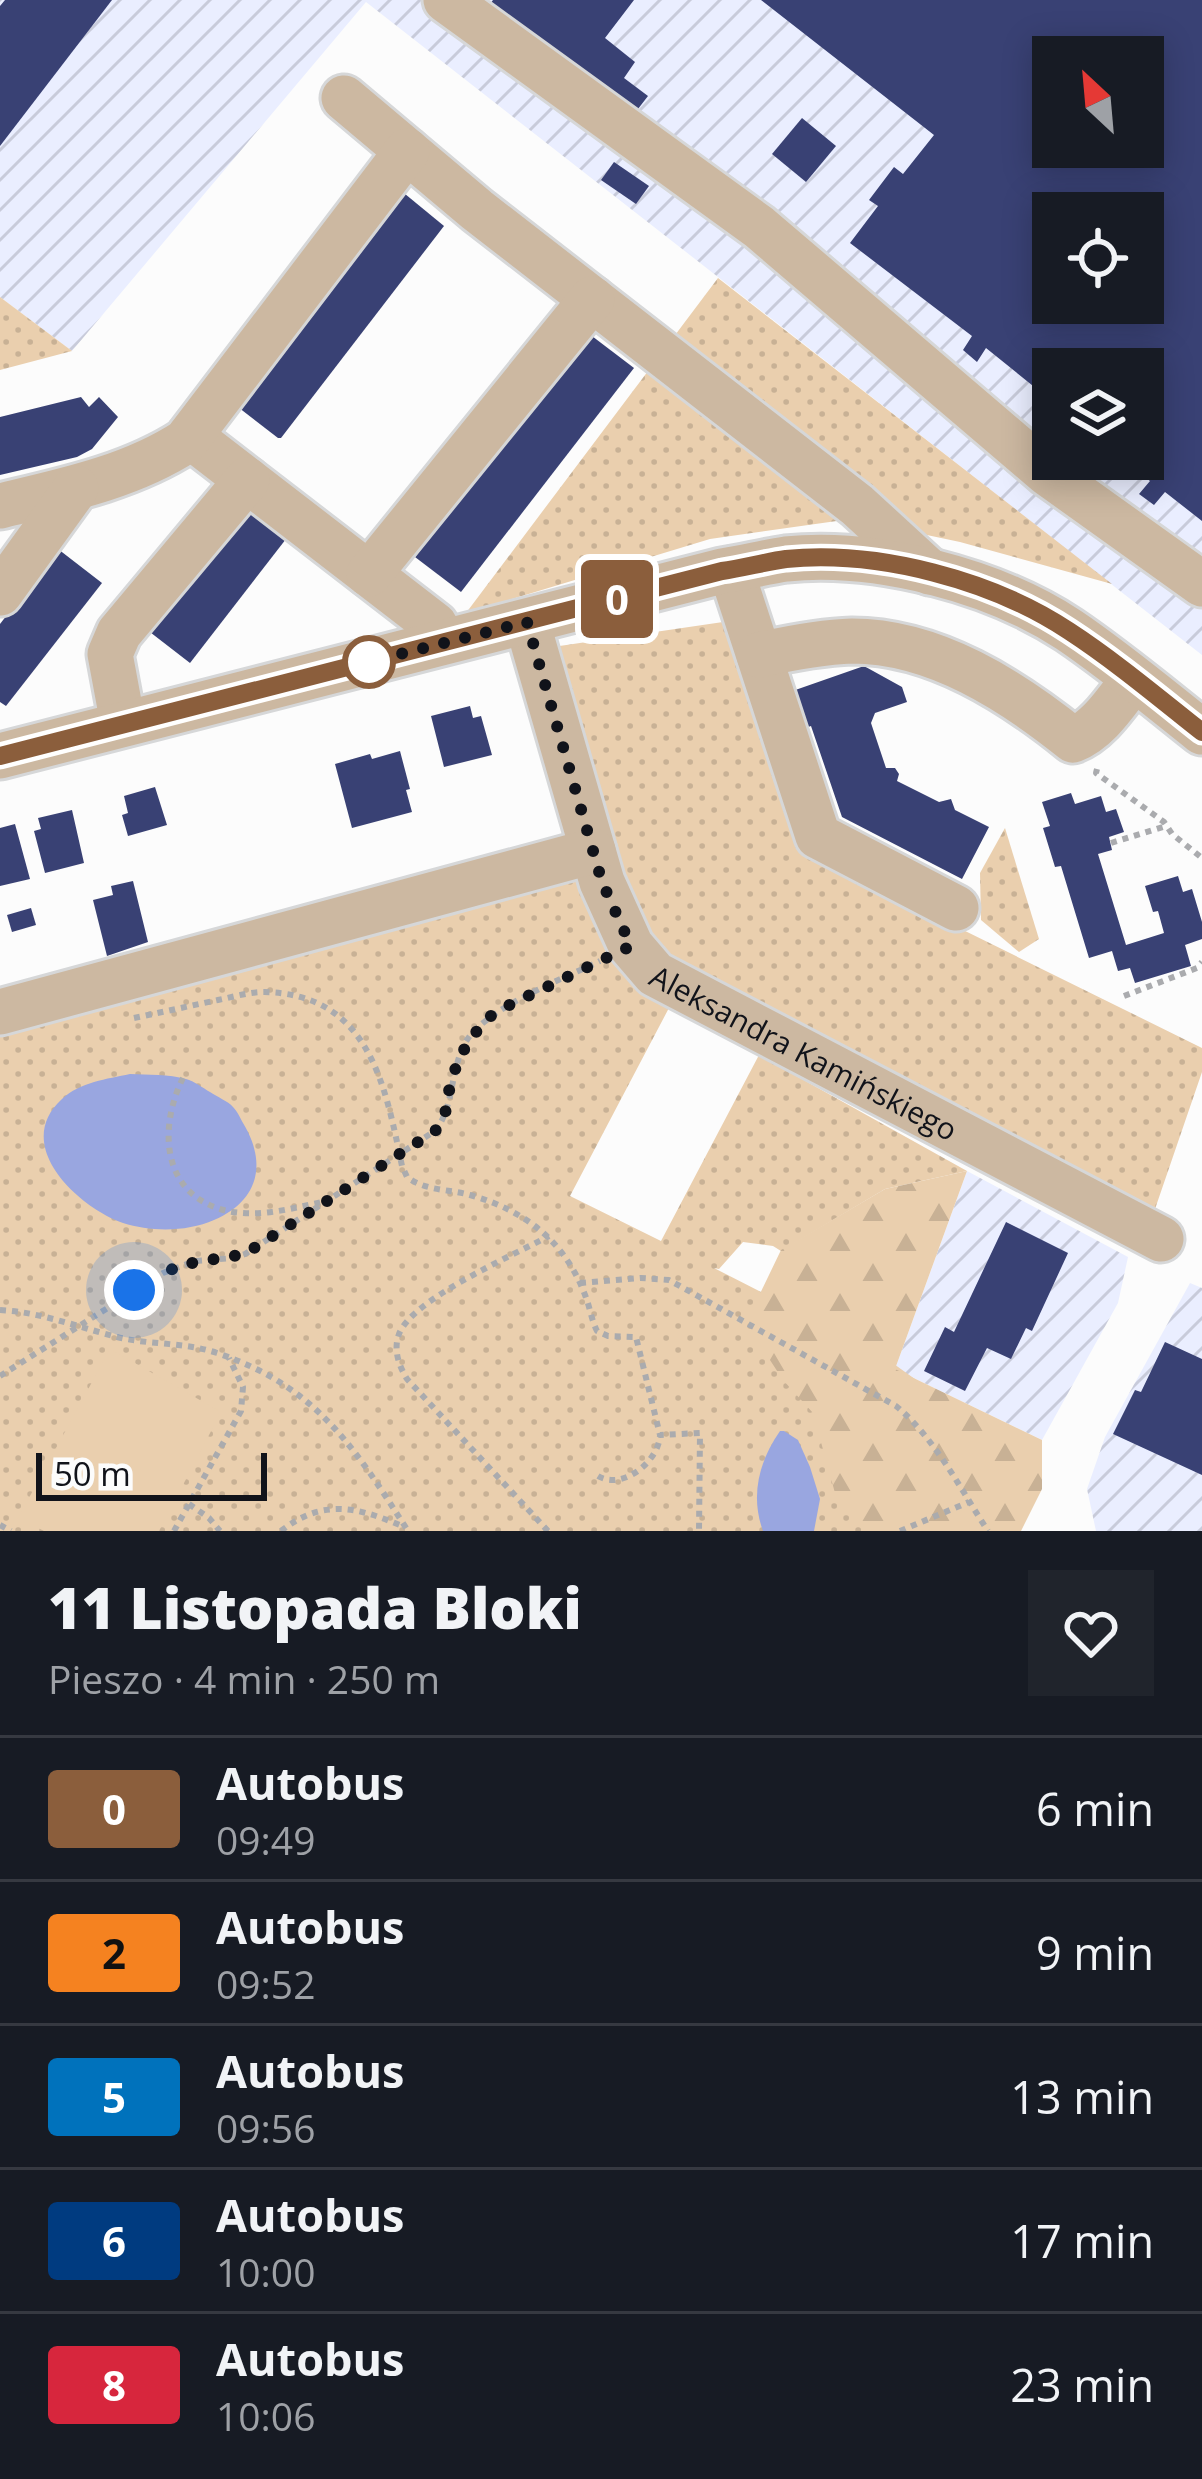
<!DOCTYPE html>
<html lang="pl">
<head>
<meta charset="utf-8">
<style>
	:root { --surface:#171b24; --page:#20242c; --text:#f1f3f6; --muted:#9ea1a6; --line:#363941 }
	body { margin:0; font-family:"Open Sans",sans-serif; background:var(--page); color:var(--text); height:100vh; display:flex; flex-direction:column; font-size:45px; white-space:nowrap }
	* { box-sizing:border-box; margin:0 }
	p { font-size:39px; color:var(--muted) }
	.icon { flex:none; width:66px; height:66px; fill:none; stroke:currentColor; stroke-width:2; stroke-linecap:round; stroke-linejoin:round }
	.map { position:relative; height:1531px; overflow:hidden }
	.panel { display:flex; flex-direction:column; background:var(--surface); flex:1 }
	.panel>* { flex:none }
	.badge { padding:0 24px; border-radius:9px; font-size:42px; line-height:78px }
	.needle { width:78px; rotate:334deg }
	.buttons { position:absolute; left:1032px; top:36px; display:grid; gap:24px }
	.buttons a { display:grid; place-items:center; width:132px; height:132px; border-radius:0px; background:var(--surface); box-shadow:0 6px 30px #0003; font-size:60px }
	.scale { position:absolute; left:36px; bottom:30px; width:231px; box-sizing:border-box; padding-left:12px; border:6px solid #11131a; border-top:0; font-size:33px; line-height:42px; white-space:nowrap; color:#11131a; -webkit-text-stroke:9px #fcfcfc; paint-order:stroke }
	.you { position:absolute; width:60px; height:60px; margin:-30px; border:9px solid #fff; border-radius:50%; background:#1a73e8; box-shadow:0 0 0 18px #1a73e833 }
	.map>.badge { position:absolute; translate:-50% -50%; box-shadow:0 0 0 6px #fff }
	.round { display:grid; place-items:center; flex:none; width:126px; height:126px; border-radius:0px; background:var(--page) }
	.summary { display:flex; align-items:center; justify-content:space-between; height:204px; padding:0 48px }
	h1 { font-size:57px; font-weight:800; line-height:90px }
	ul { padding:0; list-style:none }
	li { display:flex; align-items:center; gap:36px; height:144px; padding:0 48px; border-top:3px solid var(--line) }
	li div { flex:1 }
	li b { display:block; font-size:45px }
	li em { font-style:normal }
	li .badge { min-width:132px; font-weight:700; text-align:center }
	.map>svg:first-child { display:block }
	.industrial { fill:url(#industrial-furrows); fill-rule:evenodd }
	.grass { fill:url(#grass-dots) }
	.forest { fill:url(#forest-firs) }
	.garden { fill:#eacfae }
	.water { fill:#99a6e0 }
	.building { fill:#394174; fill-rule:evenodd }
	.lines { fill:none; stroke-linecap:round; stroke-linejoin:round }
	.minor-casing { stroke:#d6d7d8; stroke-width:51 }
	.path { stroke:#aaabae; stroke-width:6; stroke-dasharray:6 6; stroke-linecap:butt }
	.minor { stroke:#ccb8a1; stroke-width:45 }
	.line-casing { stroke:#fff; stroke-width:27 }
	.line { stroke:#8b5e3c; stroke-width:18 }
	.walk { stroke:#11131a; stroke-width:12; stroke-dasharray:0 21.6 }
	.stop-dot { fill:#fff; stroke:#8b5e3c; stroke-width:6 }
	.labels { text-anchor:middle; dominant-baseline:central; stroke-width:12; stroke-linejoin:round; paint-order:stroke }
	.street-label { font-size:30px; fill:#11131a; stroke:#fcfcfc }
</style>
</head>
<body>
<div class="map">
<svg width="1202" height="1531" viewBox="0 0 1202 1531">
	<defs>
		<pattern id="industrial-furrows" width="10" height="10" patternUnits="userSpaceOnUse" patternTransform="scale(3)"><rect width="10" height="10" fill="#eaeeff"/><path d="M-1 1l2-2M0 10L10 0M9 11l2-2" fill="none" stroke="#c8cbda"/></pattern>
		<pattern id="grass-dots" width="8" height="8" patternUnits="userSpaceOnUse" patternTransform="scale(3)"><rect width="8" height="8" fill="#eacfae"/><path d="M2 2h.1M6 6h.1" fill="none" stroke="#c8b195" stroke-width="1.8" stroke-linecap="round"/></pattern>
		<pattern id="forest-firs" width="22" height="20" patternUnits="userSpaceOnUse" patternTransform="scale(3)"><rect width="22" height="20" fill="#eacfae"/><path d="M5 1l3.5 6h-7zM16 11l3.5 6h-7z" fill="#c8b195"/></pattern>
	</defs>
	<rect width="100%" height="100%" fill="#fcfcfc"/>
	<g class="industrial">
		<path d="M 0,0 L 1202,0 L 1202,655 L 366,2 L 72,351 L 0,297 ZM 1053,57 L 1143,57 L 1143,147 L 1053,147 ZM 1053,213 L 1143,213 L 1143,303 L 1053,303 ZM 1053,369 L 1143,369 L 1143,459 L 1053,459 Z"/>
		<polygon points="967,1171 1128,1257 1118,1303 1042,1440 895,1369"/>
		<polygon points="1190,1283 1202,1288 1202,1531 1096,1531 1087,1489 1105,1437"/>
	</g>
	<g class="grass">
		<polygon points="718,278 1112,584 960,542 851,519 710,539 466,613"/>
		<polygon points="0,297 72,351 0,370"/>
		<polygon points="723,622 805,841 955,926 1202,1048 1202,1072 1155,1209 932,1104 663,963 625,909 539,649"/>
		<polygon points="1005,828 1039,939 1019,952 981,920 980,873"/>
		<polygon points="584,861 670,1006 570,1196 661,1241 759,1055 967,1171 885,1189 781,1251 773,1246 743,1242 719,1269 714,1268 873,1349 979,1425 929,1531 0,1531 0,1030"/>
	</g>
	<polygon class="forest" points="967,1171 895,1369 1042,1440 1042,1489 1021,1531 872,1531 835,1493 813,1413 783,1380 753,1334 756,1302 781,1250 885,1189"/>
	<polygon class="garden" points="110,1349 221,1412 159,1531 44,1531 18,1518"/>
	<g class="water">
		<path d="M 130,1074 C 148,1075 169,1074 186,1079 C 194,1081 203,1088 210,1092 C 217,1097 228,1101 233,1107 C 238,1112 240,1118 243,1123 C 268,1164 258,1201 214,1220 C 187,1232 151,1232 123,1223 C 78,1207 11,1145 62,1099 C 80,1082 107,1079 130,1074 Z"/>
		<path d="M 780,1431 L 784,1431 L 798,1440 L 810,1467 L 820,1499 L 814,1531 L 763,1531 C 750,1496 759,1461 780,1431 Z"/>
	</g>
	<g class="building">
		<polygon points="5,0 112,0 0,146 0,6"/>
		<polygon points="493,0 634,0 605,38 635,62 624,78 648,96 631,118 487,8"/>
		<path d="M 761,0 L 1202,0 L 1202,521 L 1165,492 L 1154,505 L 1139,494 L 1150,481 L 1123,459 L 1143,459 L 1143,369 L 1053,369 L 1053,402 L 986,348 L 977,362 L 963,350 L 972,336 L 850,243 L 878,206 L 869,200 L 894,167 L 903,174 L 934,135 ZM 1053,57 L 1143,57 L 1143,147 L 1053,147 ZM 1053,213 L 1143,213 L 1143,303 L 1053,303 Z"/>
		<polygon points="802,118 836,146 806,182 772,154"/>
		<polygon points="614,162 649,186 636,204 601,180"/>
		<polygon points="399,189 444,226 281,438 278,438 234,404"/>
		<polygon points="588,333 634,368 461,592 415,557"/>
		<polygon points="81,397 89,407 99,397 118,417 92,449 77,457 0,475 0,417"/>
		<polygon points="243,505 286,539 190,663 146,629"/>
		<polygon points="58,549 102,583 6,706 0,702 0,624"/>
		<polygon points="864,666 902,687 907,702 875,713 871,723 886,768 895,768 899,774 897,781 939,802 951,799 955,810 989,827 962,879 842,817 811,726 794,732 781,695"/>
		<polygon points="470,706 473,718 481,716 492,755 444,767 431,716"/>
		<polygon points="400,751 410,789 406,790 412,812 352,828 335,764 370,754 372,759"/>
		<polygon points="155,787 167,825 128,836 122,815 128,813 124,796"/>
		<polygon points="1071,793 1075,804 1101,796 1106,812 1116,809 1124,832 1109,837 1112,850 1098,854 1126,945 1164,933 1158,911 1153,912 1145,886 1178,876 1183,892 1192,889 1202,922 1202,939 1185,945 1191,966 1135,983 1130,968 1118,971 1112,951 1089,958 1061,866 1055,867 1043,828 1050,826 1042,802"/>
		<polygon points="72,810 84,863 45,873 34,831 41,829 38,818"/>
		<polygon points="15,824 30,879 0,886 0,828"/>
		<polygon points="133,881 148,942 107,956 93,900 113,895 111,886"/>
		<polygon points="31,908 36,925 12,932 7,915"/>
		<polygon points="1006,1222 1068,1253 1032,1331 1026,1328 1011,1359 987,1348 965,1391 924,1371 945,1327 954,1332"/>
		<polygon points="1165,1342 1202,1359 1202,1475 1113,1434 1135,1390 1141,1392"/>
	</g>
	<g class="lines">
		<defs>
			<g id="minor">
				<polyline points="446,0 759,227 1047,473 1202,584"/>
				<polyline points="344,98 477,210 857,505 930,572"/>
				<polyline points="190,436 435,625 442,642"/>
				<path d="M 0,506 C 63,491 131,477 186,441 L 407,151"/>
				<polyline points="731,570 818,836 956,908"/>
				<polyline points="369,574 592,299"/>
				<polyline points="0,593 76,488"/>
				<path id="s1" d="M 527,622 L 602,882 L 631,946 L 655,974 L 1161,1239"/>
				<path d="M 759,655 C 790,648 820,642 852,641 C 935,641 1012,691 1073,740 C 1099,730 1117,700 1134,679"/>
				<polyline points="123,724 110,654 119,633 247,480"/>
				<path d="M 0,756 L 722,571 C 743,568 765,562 786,559 C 877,550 993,580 1069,630 C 1115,661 1159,698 1202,732"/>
				<polyline points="0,1012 593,851"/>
			</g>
		</defs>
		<use href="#minor" class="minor-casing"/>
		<g class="path">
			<polyline points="1097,769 1096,773 1164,822 1172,834 1202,858"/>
			<polyline points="1111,843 1166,826"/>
			<polyline points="1124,996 1197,968 1202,962"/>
			<path d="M 134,1018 C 162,1012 190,1006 218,1000 C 233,997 249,992 264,992 C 369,994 385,1084 402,1166 L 407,1177 C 425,1191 449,1189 470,1195 C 524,1210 565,1241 585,1295 C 590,1307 591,1319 597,1331 L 608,1336 L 636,1337 L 660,1435 L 700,1433 L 699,1531"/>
			<path d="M 183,1078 C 160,1124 160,1188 217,1208 C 251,1220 289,1209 322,1202"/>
			<path d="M 580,1283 L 641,1278 L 669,1280 L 896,1406 C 935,1438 961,1490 988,1531"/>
			<path d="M 0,1310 C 40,1312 78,1327 117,1337 C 149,1345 185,1342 217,1353 C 316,1386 355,1448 408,1531"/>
			<path d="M 0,1376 L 163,1273 L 195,1261 L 234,1258 L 245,1254 L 435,1131 C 454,1108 450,1071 465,1043 C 485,1008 563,979 600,961"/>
			<path d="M 598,1476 C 623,1491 659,1461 660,1435"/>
			<polyline points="189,1504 209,1518 220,1531"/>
			<polyline points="0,1525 11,1531"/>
			<polyline points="174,1531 241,1411 243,1387 229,1358"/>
			<path d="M 281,1531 C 323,1498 357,1507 402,1526"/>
			<path d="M 548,1531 L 407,1379 C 399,1366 393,1350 399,1334 C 412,1299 514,1255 549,1236"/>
			<polyline points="900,1531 969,1502"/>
		</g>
		<use href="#minor" class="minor"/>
	</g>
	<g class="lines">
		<defs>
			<path id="line" d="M 0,756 L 722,571 C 743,568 765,562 786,559 C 878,550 992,580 1069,631 C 1115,661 1159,698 1202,732"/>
		</defs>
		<use href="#line" class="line-casing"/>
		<use href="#line" class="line"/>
		<path class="walk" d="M 134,1290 L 180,1265 L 245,1254 L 435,1131 C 448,1116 446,1104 450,1086 C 459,1053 470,1036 495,1012 L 631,946 L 602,882 L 527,622 L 369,662"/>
	</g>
	<circle class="stop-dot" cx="369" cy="662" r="24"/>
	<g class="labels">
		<g class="street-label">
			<text stroke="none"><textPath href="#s1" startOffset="546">Aleksandra Kamińskiego</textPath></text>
		</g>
	</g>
</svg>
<div class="buttons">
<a><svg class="needle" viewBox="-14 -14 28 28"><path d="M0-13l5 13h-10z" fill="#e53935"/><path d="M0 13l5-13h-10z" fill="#9ea1a6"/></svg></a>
<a><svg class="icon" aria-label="locate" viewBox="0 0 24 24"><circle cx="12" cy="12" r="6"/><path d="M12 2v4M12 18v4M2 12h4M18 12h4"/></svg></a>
<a><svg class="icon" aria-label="layers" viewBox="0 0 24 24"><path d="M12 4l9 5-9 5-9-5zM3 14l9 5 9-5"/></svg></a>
</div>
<div class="scale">50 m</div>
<div class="you" style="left:134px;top:1290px"></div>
<b class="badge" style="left:617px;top:599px;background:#8b5e3c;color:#fff">0</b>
</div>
<section class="panel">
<div class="summary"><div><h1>11 Listopada Bloki</h1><p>Pieszo · 4 min · 250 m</p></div><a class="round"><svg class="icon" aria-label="heart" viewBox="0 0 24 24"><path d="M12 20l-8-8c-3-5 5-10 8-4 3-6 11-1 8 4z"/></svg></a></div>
<ul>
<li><span class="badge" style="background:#8b5e3c;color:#fff">0</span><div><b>Autobus</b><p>09:49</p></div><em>6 min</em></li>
<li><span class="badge" style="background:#f58220;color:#111">2</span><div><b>Autobus</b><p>09:52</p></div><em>9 min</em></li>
<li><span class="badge" style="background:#0072bc;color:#fff">5</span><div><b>Autobus</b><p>09:56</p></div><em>13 min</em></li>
<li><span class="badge" style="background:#003b80;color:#fff">6</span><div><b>Autobus</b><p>10:00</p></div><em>17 min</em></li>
<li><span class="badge" style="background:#d7263d;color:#fff">8</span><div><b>Autobus</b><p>10:06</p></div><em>23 min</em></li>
</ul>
</section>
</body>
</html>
